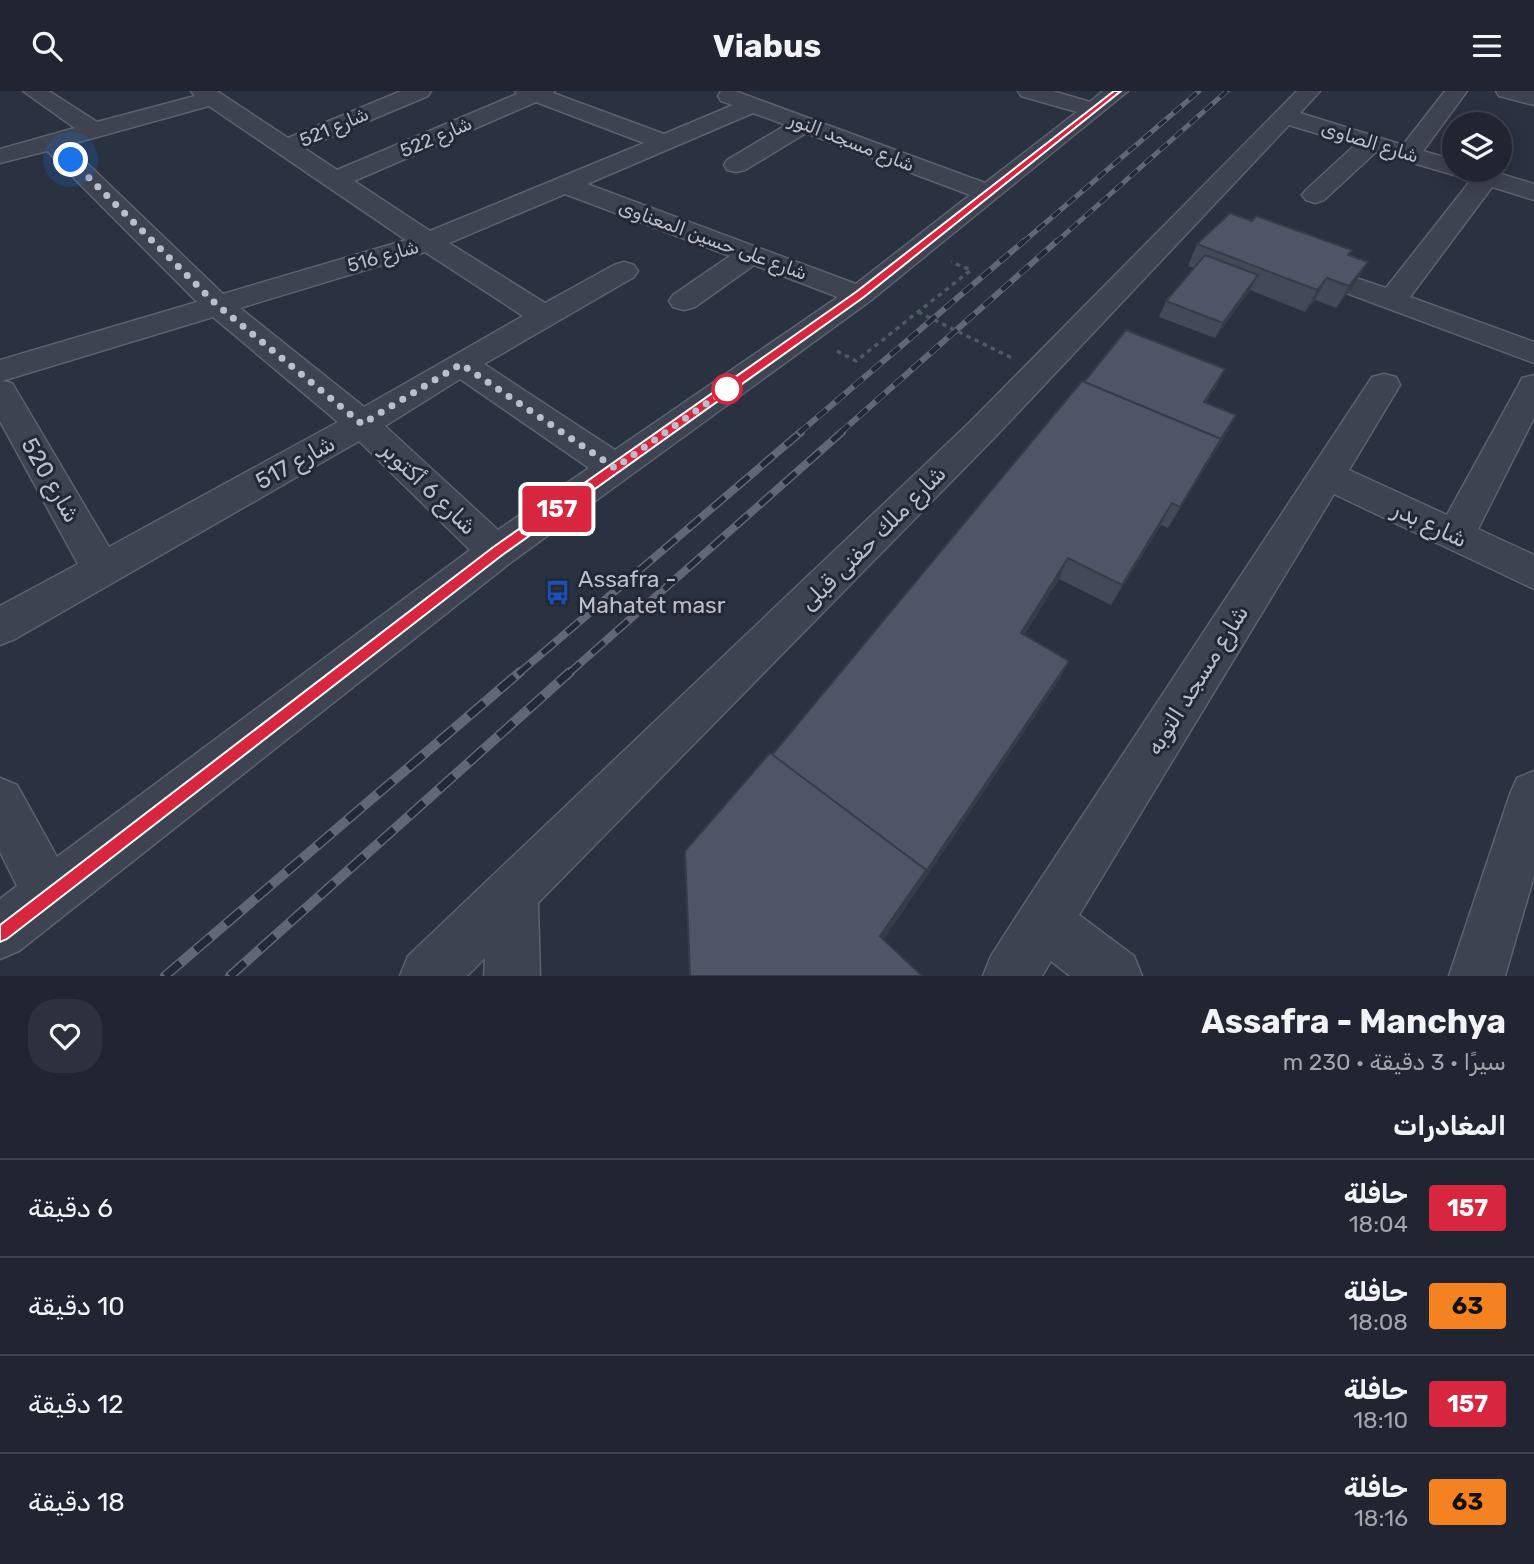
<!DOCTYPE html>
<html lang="ar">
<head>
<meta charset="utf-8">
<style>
	:root { --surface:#202531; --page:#2d313d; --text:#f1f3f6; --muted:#a2a5ab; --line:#3d424d }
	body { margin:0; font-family:Rubik,"Noto Naskh Arabic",sans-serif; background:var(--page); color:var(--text); direction:rtl; height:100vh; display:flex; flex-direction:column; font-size:26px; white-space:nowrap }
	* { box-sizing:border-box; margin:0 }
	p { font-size:23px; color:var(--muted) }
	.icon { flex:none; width:38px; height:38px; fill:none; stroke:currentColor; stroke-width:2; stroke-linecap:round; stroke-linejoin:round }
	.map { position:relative; height:885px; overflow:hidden; direction:ltr }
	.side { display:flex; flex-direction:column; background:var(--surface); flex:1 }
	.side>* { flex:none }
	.badge { padding:0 14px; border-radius:5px; font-size:24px; line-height:46px }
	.controls { position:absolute; left:1442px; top:21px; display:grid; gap:14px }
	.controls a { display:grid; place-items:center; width:70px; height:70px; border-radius:50%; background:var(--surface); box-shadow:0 4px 18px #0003,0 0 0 2px var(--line); font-size:35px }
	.you { position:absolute; width:35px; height:35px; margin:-18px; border:5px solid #fff; border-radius:50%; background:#1a73e8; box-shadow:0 0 0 10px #1a73e833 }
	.map>.badge { position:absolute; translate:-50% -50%; box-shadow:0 0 0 4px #fff }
	h2 { padding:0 28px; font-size:26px; line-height:63px }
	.round { display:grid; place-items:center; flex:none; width:74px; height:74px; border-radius:28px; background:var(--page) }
	.overview { display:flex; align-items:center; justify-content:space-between; height:119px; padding:0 28px }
	h1 { font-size:33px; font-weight:700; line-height:52px }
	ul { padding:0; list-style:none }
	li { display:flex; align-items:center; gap:21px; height:98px; padding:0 28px; border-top:2px solid var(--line) }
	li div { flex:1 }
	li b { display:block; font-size:26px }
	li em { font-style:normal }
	li .badge { min-width:77px; font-weight:700; text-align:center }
	header { display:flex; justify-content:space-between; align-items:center; height:91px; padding:0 28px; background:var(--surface); font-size:32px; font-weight:700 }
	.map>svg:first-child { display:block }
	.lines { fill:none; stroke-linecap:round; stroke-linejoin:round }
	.minor-casing { stroke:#5c616e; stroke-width:3 }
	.path { stroke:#4c5b61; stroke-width:3.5; stroke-dasharray:4.5 4.5; stroke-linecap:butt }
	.minor { fill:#3e4351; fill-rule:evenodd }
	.rail-far3-casing { stroke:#606777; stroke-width:5 }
	.rail-far2-casing { stroke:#606777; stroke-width:6 }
	.rail-far1-casing { stroke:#606777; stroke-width:8 }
	.rail-casing { stroke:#606777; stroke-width:10 }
	.rail-far3 { stroke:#222836; stroke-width:3.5; stroke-dasharray:10; stroke-linecap:butt }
	.rail-far2 { stroke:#222836; stroke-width:4.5; stroke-dasharray:12; stroke-linecap:butt }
	.rail-far1 { stroke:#222836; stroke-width:5; stroke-dasharray:16; stroke-linecap:butt }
	.rail { stroke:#222836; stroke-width:7; stroke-dasharray:20; stroke-linecap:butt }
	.path-bridge { stroke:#4c5b61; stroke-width:3.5; stroke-dasharray:4.5 4.5; stroke-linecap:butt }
	.wall { fill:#434959 }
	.shaded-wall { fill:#373c48 }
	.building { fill:#4e5567; stroke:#373c48; stroke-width:2 }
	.line { fill:#d7263d; stroke:#fff; stroke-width:2 }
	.walk { stroke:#bbbfcb; stroke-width:7; stroke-dasharray:0 12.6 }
	.stop-dot { fill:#fff; stroke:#d7263d; stroke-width:3.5 }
	.labels { text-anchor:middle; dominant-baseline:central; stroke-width:6; stroke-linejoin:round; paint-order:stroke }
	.far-street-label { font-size:19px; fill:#bbbfcb; stroke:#222836 }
	.street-label { font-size:23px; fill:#bbbfcb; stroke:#222836 }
	.poi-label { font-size:23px; fill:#bbbfcb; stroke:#222836; text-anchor:start }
</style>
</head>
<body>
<header><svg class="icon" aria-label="menu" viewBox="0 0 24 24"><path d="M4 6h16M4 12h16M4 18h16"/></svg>Viabus<svg class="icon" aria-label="search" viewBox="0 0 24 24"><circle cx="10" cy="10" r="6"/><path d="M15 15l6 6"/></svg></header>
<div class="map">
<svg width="1534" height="885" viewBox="0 0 1534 885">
	<rect width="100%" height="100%" fill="#2a3141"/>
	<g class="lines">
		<defs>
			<g id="minor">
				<path d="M 23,0 L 49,0 L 97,31 L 195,5 L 191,0 L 217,0 L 288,47 L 401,0 L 431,0 L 428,5 L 304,57 L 337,79 L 517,3 L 515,0 L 555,0 L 553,2 L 664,43 L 733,14 L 721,10 L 718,5 L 721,0 L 735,0 L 985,92 L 1077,21 L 1021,5 L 1018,0 L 1053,0 L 1090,11 L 1103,0 L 1128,0 L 870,210 L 510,472 L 19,860 L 0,868 L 0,808 L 17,795 L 0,761 L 0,687 L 17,694 L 57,766 L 470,459 L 359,350 L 15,548 L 0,554 L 0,515 L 78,473 L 0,330 L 0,269 L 197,211 L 47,60 L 0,72 L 0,58 L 75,37 ZM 536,11 L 644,52 L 430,140 L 354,90 ZM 209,15 L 406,149 L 223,203 L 68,54 ZM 753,22 L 786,34 L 727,69 L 724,74 L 727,79 L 736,81 L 745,79 L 806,42 L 970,104 L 856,193 L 587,93 ZM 565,103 L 730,165 L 673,204 L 669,210 L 673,216 L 684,219 L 695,216 L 754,174 L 838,206 L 615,359 L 484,273 L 634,186 L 638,180 L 634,174 L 624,171 L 614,174 L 545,212 L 449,152 ZM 425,161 L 523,225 L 364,316 L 240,217 ZM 213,226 L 338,331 L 109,456 L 12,292 L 2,290 ZM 460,288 L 589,377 L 498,439 L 385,335 Z"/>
				<polygon points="1297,0 1320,0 1300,22 1403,54 1445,0 1467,0 1423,60 1454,69 1454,79 1488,79 1534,93 1534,109 1492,96 1410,206 1534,251 1534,272 1349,203 1344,197 1349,191 1359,188 1386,197 1471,89 1376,61 1324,109 1315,112 1306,109 1302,104 1306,99 1355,54 1289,34 995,346 538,812 540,885 484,885 485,867 467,885 400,885 408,865 971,330"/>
				<polygon points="1496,0 1534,0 1534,14 1499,5"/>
				<polygon points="1384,283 1396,286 1400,294 1349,379 1447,424 1518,295 1522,287 1534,284 1534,327 1478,438 1534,464 1534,498 1334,403 1079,824 1134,865 1142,885 1070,885 1051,870 1042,885 983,885 991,865 1025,812 1372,286"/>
				<polygon points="1534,680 1534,785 1505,885 1449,885 1510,703 1517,687"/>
			</g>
		</defs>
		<use href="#minor" class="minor-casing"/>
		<polyline class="path" points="837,260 856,270 971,179 951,171"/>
		<use href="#minor" class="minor"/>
		<defs>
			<g id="rail-far3">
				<polyline points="1022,152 1199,0"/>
				<polyline points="1055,152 1227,0"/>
			</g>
			<g id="rail-far2">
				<polyline points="799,342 1024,150"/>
				<polyline points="840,342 1057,150"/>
			</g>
			<g id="rail-far1">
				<polyline points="518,583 801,341"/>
				<polyline points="568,583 842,341"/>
			</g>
			<g id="rail">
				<polyline points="165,885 520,581"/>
				<polyline points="230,885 570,581"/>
			</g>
		</defs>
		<use href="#rail-far3" class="rail-far3-casing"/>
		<use href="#rail-far2" class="rail-far2-casing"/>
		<use href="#rail-far1" class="rail-far1-casing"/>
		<use href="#rail" class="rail-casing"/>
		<use href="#rail-far3" class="rail-far3"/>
		<use href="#rail-far2" class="rail-far2"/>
		<use href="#rail-far1" class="rail-far1"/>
		<use href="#rail" class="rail"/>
		<polyline class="path-bridge" points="918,221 1012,267"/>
	</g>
	<g class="wall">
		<polygon points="1252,130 1352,159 1349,164 1355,193 1336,217 1315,209 1305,221 1250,199 1215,247 1159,226 1166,210 1194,177 1188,175 1197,153"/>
		<polygon points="1084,291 1217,294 1206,311 1228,340 1168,437 1161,434 1111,514 1059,488 1024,544 1069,570 1059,589 884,848 690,885 772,664"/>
	</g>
	<g class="shaded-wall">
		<polygon points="1368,171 1355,193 1336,217 1349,195"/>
		<polygon points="1258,184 1250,199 1215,247 1223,232"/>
		<polygon points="1327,187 1315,209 1305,221 1317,199"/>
		<polygon points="1225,278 1217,294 1196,327 1204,311"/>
		<polygon points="1236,324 1228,340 1168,437 1180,416"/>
		<polygon points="1172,412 1161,434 1111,514 1122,494"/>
		<polygon points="1068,467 1059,488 1012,562 1021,542"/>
		<polygon points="1069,570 1059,589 875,861 880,845"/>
	</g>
	<g class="building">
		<polygon points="1230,122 1252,130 1256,125 1352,159 1348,164 1368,171 1349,195 1327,187 1317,199 1197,153"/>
		<polygon points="1205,164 1258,184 1223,232 1166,210"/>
		<polygon points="1126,239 1225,278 1204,311 1236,324 1217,354 1221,348 1084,291"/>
		<polygon points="1082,290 1221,348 1180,416 1172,412 1122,494 1068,467 1021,542 1069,570 925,782 926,779 772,664"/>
		<polygon points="770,662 926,779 880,845 922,885 690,885 685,760"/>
	</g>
	<polygon class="line" points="1114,0 1121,0 864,206 501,465 7,848 0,851 0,834 492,457 856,201"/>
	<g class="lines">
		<polyline class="walk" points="71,69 216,213 362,333 461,273 615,377 727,298"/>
	</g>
	<defs>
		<symbol id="bus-bare" viewBox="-9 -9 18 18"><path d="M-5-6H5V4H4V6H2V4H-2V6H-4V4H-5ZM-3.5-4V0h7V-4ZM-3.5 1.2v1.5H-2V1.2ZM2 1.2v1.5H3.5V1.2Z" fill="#1a4fb4" stroke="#222836" stroke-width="2.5" paint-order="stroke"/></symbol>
	</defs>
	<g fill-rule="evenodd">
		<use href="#bus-bare" x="540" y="484" width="35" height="35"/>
	</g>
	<circle class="stop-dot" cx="727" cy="298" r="14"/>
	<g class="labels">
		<g class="far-street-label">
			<text transform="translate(334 36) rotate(-23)">شارع 521</text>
			<text transform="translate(436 46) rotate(-23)">شارع 522</text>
			<text transform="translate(852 51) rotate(21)">شارع مسجد النور</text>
			<text transform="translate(1370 51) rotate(17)">شارع الصاوى</text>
			<text transform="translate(713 149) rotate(20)">شارع على حسين المعناوى</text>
			<text transform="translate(383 165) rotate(-16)">شارع 516</text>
		</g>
		<g class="street-label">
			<text transform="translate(295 371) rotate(-29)">شارع 517</text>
			<text transform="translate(51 389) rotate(60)">شارع 520</text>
			<text transform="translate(429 397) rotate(44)">شارع 6 أكتوبر</text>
			<text transform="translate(1430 433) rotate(25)">شارع بدر</text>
			<text transform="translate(873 447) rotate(-45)">شارع ملك حفنى قبلى</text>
			<text transform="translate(1197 589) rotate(-58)">شارع مسجد التوبه</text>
		</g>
		<g class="poi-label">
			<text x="578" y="488">Assafra -<tspan x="578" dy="26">Mahatet masr</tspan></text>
		</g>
	</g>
</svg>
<div class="controls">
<a><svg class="icon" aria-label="layers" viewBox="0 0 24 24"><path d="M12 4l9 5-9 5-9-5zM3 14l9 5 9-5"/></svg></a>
</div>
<div class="you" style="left:71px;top:69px"></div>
<b class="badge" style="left:557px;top:418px;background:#d7263d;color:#fff">157</b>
</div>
<section class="side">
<div class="overview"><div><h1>Assafra - Manchya</h1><p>سيرًا · 3 دقيقة · 230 m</p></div><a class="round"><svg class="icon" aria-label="heart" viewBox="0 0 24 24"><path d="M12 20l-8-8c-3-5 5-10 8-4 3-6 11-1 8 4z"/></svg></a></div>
<h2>المغادرات</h2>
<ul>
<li><span class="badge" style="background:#d7263d;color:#fff">157</span><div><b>حافلة</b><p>18:04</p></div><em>6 دقيقة</em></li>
<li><span class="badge" style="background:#f58220;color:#111">63</span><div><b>حافلة</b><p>18:08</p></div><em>10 دقيقة</em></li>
<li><span class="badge" style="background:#d7263d;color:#fff">157</span><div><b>حافلة</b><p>18:10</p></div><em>12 دقيقة</em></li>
<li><span class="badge" style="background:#f58220;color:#111">63</span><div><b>حافلة</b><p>18:16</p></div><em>18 دقيقة</em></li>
</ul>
</section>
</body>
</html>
